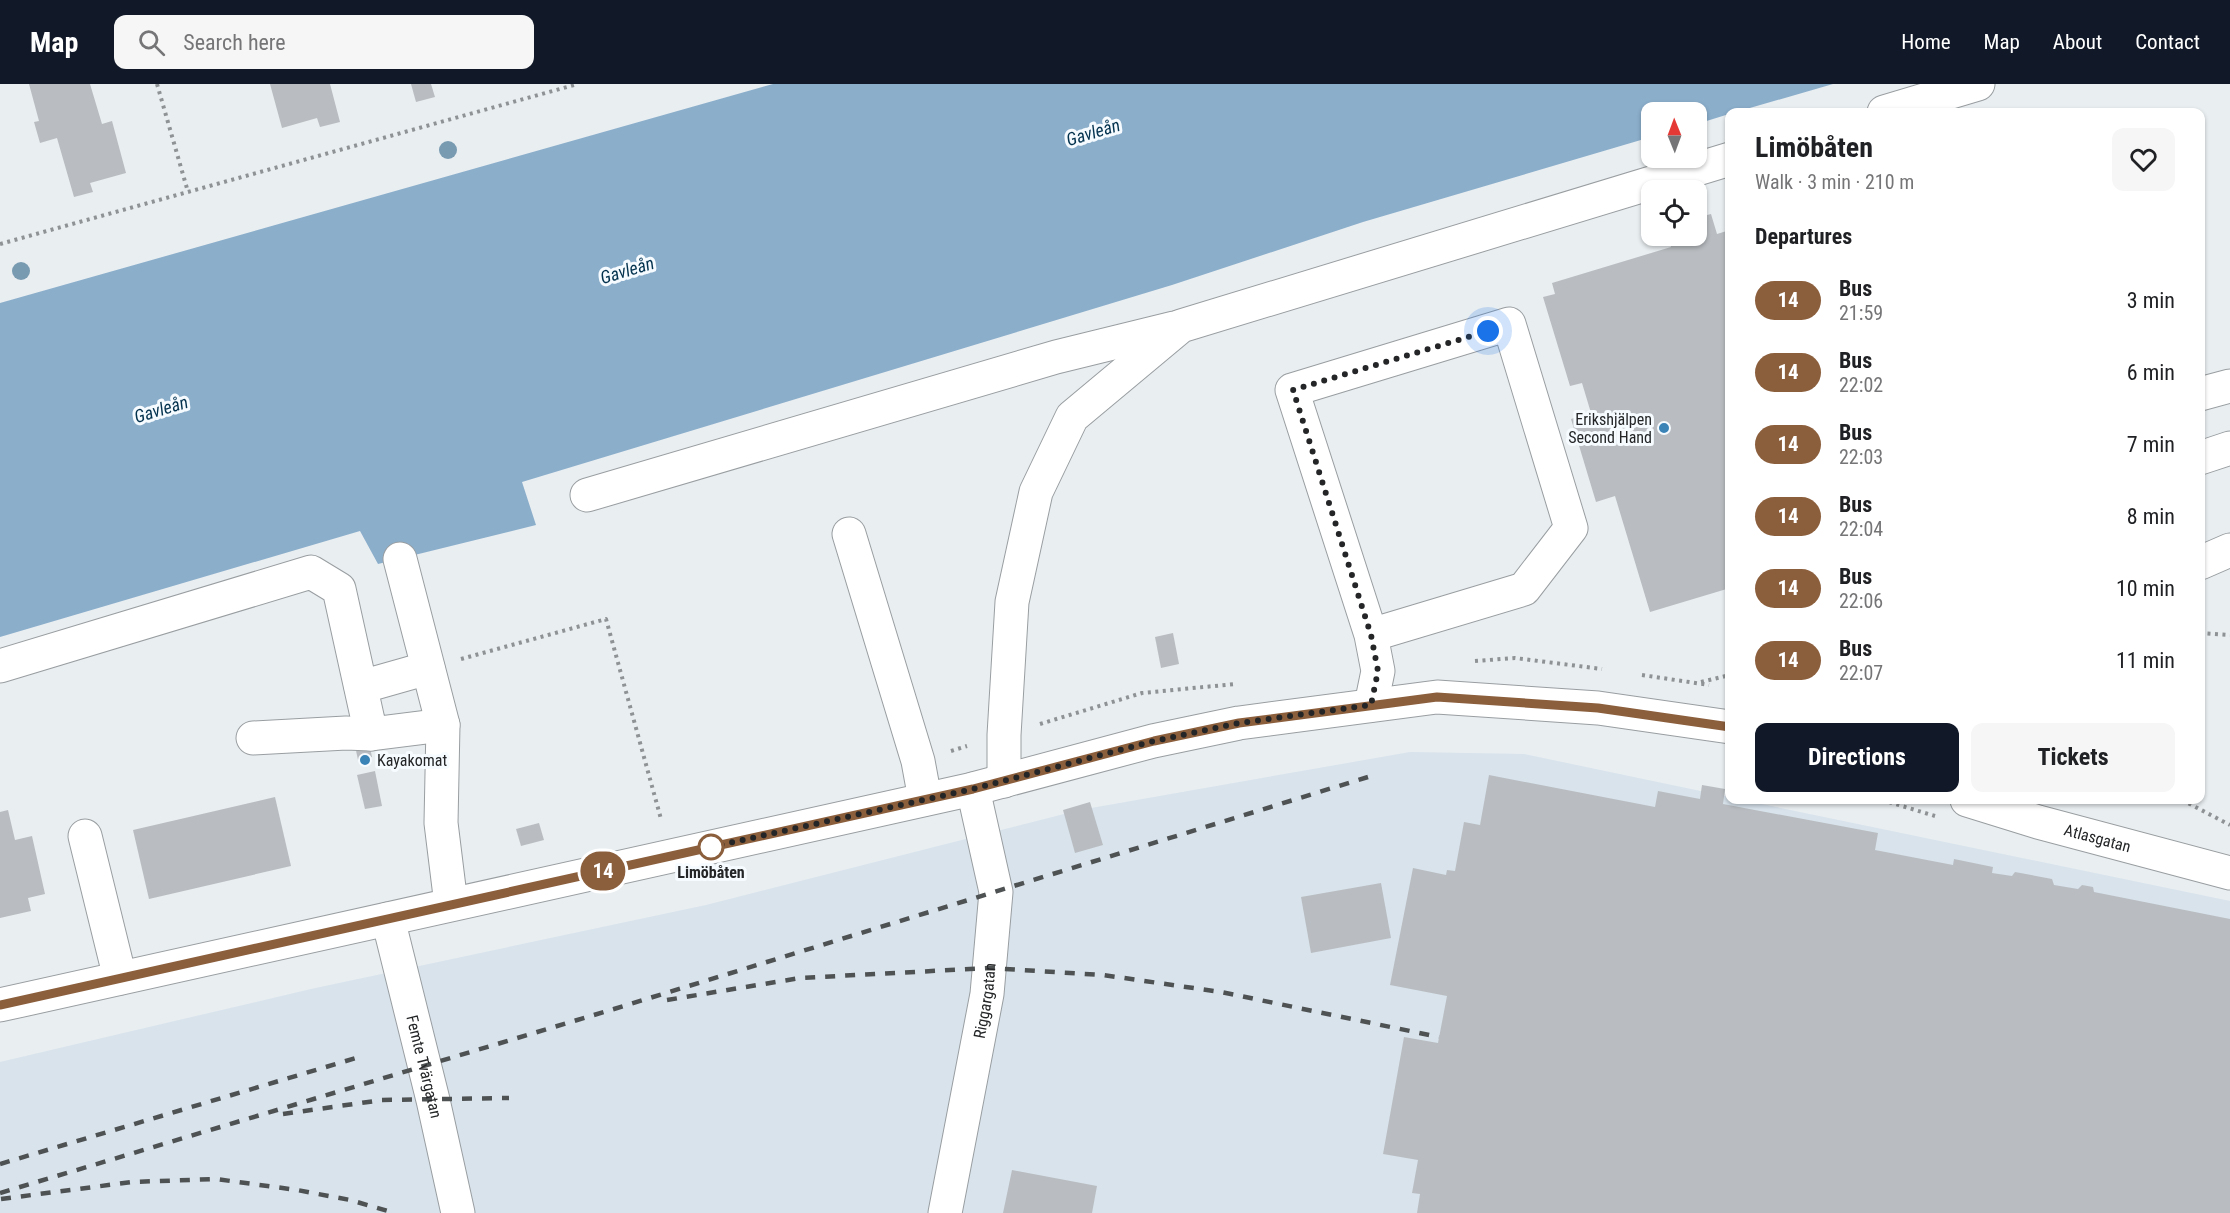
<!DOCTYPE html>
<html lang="en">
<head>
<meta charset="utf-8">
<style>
	:root { --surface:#fff; --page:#f6f6f6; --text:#202124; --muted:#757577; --accent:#111827 }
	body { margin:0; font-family:"Roboto Condensed",sans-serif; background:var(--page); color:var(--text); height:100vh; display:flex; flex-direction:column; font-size:22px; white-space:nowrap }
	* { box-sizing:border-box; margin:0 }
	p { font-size:20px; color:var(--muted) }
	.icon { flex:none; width:33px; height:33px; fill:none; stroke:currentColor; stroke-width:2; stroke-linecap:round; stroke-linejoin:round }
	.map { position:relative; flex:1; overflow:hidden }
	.details { position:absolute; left:1725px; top:24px; width:480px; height:696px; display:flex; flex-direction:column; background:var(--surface); border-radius:12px; box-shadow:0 2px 4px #0004 }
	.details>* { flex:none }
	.badge { padding:0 12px; border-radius:20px; font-size:21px; line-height:39px }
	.needle { width:39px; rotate:359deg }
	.tools { position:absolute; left:1641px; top:18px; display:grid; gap:12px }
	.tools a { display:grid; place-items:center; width:66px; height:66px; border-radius:12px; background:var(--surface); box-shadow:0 2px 4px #0004; font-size:30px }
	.you { position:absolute; width:30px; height:30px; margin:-15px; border:4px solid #fff; border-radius:50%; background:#1a73e8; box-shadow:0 0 0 9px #1a73e833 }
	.map>.badge { position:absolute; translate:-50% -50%; box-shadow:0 0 0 3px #fff }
	h2 { padding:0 30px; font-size:22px; line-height:54px }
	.round { display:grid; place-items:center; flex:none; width:63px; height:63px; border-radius:12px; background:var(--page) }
	.overview { display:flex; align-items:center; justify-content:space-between; height:102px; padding:0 30px }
	h1 { font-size:28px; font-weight:700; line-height:45px }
	.action { display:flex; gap:12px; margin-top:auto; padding:12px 30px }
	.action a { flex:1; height:69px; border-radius:12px; background:var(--accent); color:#fff; font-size:24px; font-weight:700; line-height:69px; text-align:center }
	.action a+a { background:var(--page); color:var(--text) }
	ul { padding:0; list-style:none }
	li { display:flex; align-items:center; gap:18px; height:72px; padding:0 30px }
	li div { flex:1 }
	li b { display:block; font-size:22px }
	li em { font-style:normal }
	li .badge { min-width:66px; font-weight:700; text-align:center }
	header { display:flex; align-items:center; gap:36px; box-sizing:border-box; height:84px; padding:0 30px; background:var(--accent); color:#fff }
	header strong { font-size:28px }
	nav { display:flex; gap:33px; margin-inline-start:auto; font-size:21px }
	.search { width:420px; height:54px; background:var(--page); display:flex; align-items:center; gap:15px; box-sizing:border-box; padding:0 21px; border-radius:12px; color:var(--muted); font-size:22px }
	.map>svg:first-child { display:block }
	.built { fill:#d8e3ec }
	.water { fill:#8baecb }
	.building { fill:#b9bdc1 }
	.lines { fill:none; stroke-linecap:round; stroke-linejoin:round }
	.minor-casing { stroke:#999ea1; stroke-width:35 }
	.path { stroke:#8f9294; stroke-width:4; stroke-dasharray:3 4.5; stroke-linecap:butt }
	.minor { stroke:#fff; stroke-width:33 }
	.rail { stroke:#4f5253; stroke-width:4.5; stroke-dasharray:10 10; stroke-linecap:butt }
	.tree { fill:#799bb1 }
	.line-casing { stroke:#fff; stroke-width:14 }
	.line { stroke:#8b5e3c; stroke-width:9 }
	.walk { stroke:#232526; stroke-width:6; stroke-dasharray:0 10.8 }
	.poi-dot { fill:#3983b7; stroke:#f6fbff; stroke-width:2 }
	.stop-dot { fill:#fff; stroke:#8b5e3c; stroke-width:3 }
	.labels { text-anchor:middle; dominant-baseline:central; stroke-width:6; stroke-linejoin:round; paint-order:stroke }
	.poi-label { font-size:16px; fill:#232526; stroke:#f6fbff; text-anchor:end }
	.street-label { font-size:16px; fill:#232526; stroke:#f6fbff }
	.stop-label { font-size:16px; font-weight:bold; fill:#232526; stroke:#f6fbff }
	.water-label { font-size:18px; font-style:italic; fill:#03324e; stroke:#f6fbff }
</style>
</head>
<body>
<header>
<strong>Map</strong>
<div class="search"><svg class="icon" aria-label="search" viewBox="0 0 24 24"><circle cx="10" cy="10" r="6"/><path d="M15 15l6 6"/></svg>Search here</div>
<nav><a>Home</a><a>Map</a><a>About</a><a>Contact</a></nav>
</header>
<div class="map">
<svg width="2230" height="1129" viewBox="0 0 2230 1129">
	<rect width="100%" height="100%" fill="#e9eef1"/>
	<polygon class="built" points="1410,668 1524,670 1729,713 1730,716 1742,716 2230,817 2230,1129 0,1129 0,978 311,905 706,821 1080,726"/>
	<polygon class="water" points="773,0 1833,0 1736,28 1730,28 1729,30 1697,40 1696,28 1652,28 1651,53 1363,138 1172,201 522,398 536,441 378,480 360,447 0,553 0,219"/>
	<g class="building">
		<polygon points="29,0 90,0 102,40 112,37 126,89 90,99 93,108 74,113 57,54 40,59 34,38 39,37"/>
		<polygon points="270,0 330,0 340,38 320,43 317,34 282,44"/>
		<polygon points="411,0 431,0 435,13 416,18"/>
		<polygon points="1711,130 1717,150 1730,146 1730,504 1650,528 1615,412 1596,418 1571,335 1591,329 1582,299 1570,302 1543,213 1555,210 1552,199 1671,163 1668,152 1696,152 1696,134"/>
		<polygon points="1173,549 1179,580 1161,584 1155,553"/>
		<polygon points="368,654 372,673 358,676 354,657"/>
		<polygon points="375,687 382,722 365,725 357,691"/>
		<polygon points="1489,691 1655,723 1658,707 1700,715 1702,701 1725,705 1723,720 1878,749 1875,766 1953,781 1954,775 1993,783 1992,789 2012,792 2015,788 2052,795 2054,801 2078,805 2082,801 2093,803 2094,808 2230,835 2230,1129 1417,1129 1420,1110 1412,1109 1418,1076 1383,1070 1404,953 1438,959 1447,912 1390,901 1413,784 1446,791 1447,786 1455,787 1464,738 1480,741"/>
		<polygon points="275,713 291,782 149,815 133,746"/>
		<polygon points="1090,718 1103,761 1075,769 1063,726"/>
		<polygon points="8,726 15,756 32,752 45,810 28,814 31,827 0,834 0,728"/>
		<polygon points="539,739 544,756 521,762 516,745"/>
		<polygon points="1381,799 1391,854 1311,869 1301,813"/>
		<polygon points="1012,1086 1097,1102 1092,1129 1003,1129"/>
	</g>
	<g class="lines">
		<defs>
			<g id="minor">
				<polyline points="1884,28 1978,0"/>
				<polyline points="2200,310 2230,302"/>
				<polyline points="2200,374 2230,364"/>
				<polyline points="587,411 1056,273 1174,244"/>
				<polyline points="849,450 918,677 925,715"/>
				<polyline points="400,475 443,641 441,739 451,820"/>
				<polyline points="2200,479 2230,466"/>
				<polyline points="0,582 311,488 339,505 371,650 443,641"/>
				<polyline points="361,603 428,584"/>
				<polyline points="1371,621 1378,587 1371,551 1292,306 1509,240 1571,444 1524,505 1371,551"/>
				<polyline points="253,654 346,649 371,650"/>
				<polyline points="1004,697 1004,651 1012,518 1036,408 1072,333 1181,242 1730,75"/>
				<path id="s1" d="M 1967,716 L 2038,738 L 2230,789"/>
				<polyline points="85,752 120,894"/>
				<path id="s2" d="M 388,835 L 433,1016 L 458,1129"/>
				<polyline points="0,921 973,705 1153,657 1239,639 1437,613 1598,624 1730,643"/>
				<path id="s3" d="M 945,1129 L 987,910 L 996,808 L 973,705"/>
			</g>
		</defs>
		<use href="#minor" class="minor-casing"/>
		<g class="path">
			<polyline points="157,0 188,108"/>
			<polyline points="0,160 578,0"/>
			<polyline points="2200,549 2230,551"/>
			<polyline points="461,575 606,535 661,735"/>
			<polyline points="1475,577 1515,574 1602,585"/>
			<polyline points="1642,591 1709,601"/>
			<polyline points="1701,598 1730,591"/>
			<polyline points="1040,640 1142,609 1235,600"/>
			<polyline points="951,667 967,662"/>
			<polyline points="1882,716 1935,732"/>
			<polyline points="2182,716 2230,741"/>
		</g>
		<use href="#minor" class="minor"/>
		<g class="rail">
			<polyline points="667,916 800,894 989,884 1103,891 1221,908 1439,953"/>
			<polyline points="283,1030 382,1016 509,1014"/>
			<polyline points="0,1080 356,974"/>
			<polyline points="0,1109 614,925 1368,693"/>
			<polyline points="1,1115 132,1098 216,1095 297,1106 350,1116 395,1129"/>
		</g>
	</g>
	<g class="tree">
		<circle cx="448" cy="66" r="9"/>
		<circle cx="21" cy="187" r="9"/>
	</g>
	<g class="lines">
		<defs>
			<polyline id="line" points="0,921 973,705 1154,657 1239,639 1437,613 1598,624 1730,643"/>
		</defs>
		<use href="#line" class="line-casing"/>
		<use href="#line" class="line"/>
		<polyline class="walk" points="711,763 973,705 1154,657 1239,639 1371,621 1378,587 1371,551 1293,306 1488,247"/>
	</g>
	<g class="poi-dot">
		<circle cx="1664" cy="344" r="6"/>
		<circle cx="365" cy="676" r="6"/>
	</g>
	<circle class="stop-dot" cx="711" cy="763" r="12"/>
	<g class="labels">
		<g class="poi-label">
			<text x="1652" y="335">Erikshjälpen<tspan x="1652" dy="18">Second Hand</tspan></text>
			<text x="377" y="676" text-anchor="start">Kayakomat</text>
		</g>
		<g class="street-label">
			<text stroke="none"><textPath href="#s1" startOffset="136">Atlasgatan</textPath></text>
			<text stroke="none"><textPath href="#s3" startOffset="216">Riggargatan</textPath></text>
			<text stroke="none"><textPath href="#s2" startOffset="152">Femte Tvärgatan</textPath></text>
		</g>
		<g class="stop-label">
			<text x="711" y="788">Limöbåten</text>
		</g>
		<g class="water-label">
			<text transform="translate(1093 48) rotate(-17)">Gavleån</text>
			<text transform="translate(627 186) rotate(-17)">Gavleån</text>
			<text transform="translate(161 325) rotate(-17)">Gavleån</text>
		</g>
	</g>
</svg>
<div class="tools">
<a><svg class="needle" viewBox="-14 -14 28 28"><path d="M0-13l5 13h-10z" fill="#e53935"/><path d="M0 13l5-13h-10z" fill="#757577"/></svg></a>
<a><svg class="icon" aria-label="locate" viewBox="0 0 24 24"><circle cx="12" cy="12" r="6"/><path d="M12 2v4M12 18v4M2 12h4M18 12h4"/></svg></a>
</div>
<div class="you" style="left:1488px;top:247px"></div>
<b class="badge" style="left:603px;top:787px;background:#8b5e3c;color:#fff">14</b>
<section class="details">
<div class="overview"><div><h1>Limöbåten</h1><p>Walk · 3 min · 210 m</p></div><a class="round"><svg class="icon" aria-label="heart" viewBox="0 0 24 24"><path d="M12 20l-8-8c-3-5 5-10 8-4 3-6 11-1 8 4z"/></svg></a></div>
<h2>Departures</h2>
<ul>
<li><span class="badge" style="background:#8b5e3c;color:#fff">14</span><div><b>Bus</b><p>21:59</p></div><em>3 min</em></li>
<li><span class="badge" style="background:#8b5e3c;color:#fff">14</span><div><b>Bus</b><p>22:02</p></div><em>6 min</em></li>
<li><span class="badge" style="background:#8b5e3c;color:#fff">14</span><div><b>Bus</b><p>22:03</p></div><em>7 min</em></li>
<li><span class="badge" style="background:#8b5e3c;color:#fff">14</span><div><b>Bus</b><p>22:04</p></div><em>8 min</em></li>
<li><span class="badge" style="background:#8b5e3c;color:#fff">14</span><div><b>Bus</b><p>22:06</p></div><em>10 min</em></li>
<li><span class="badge" style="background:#8b5e3c;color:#fff">14</span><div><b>Bus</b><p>22:07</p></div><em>11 min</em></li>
</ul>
<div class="action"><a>Directions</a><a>Tickets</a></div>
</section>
</div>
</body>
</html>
